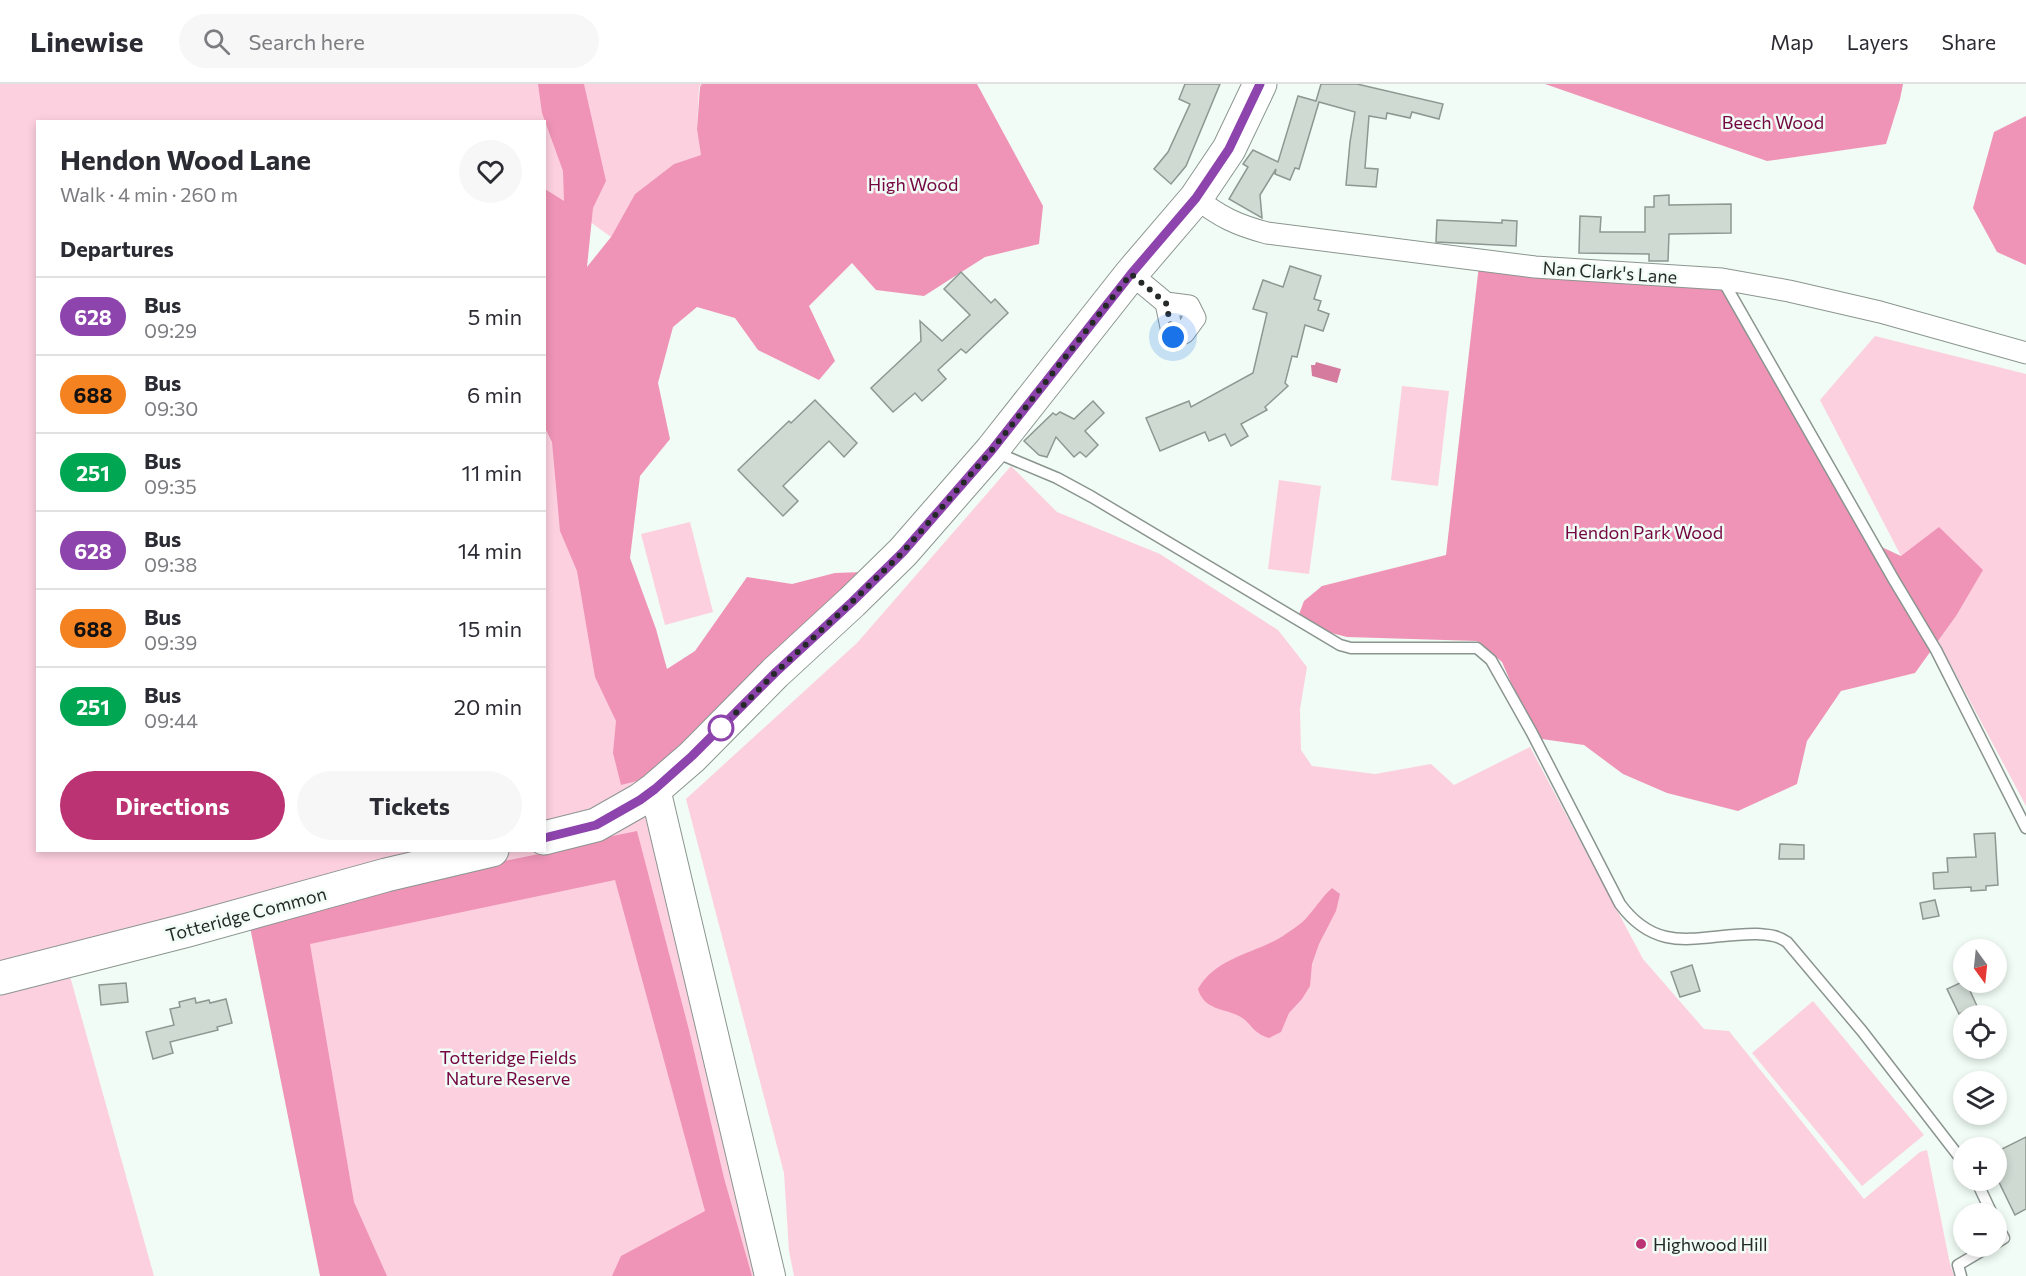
<!DOCTYPE html>
<html lang="en">
<head>
<meta charset="utf-8">
<style>
	:root { --surface:#fff; --page:#f7f7f7; --text:#2b2b33; --muted:#7c7c81; --line:#e1e1e2; --accent:#bb3373 }
	body { margin:0; font-family:Commissioner,sans-serif; background:var(--page); color:var(--text); height:100vh; display:flex; flex-direction:column; font-size:22px; white-space:nowrap }
	* { box-sizing:border-box; margin:0 }
	p { font-size:20px; color:var(--muted) }
	.icon { flex:none; width:33px; height:33px; fill:none; stroke:currentColor; stroke-width:2; stroke-linecap:round; stroke-linejoin:round }
	.map { position:relative; flex:1; overflow:hidden }
	.details { position:absolute; left:36px; top:36px; width:510px; height:732px; display:flex; flex-direction:column; background:var(--surface); border-radius:0px; box-shadow:0 3px 9px #0003 }
	.details>* { flex:none }
	.badge { padding:0 12px; border-radius:20px; font-size:21px; line-height:39px }
	.needle { width:39px; rotate:165deg }
	.buttons { position:absolute; left:1953px; top:855px; display:grid; gap:12px }
	.buttons a { display:grid; place-items:center; width:54px; height:54px; border-radius:50%; background:var(--surface); box-shadow:0 3px 9px #0003; font-size:30px }
	.you { position:absolute; width:30px; height:30px; margin:-15px; border:4px solid #fff; border-radius:50%; background:#1a73e8; box-shadow:0 0 0 9px #1a73e833 }
	.map>.badge { position:absolute; translate:-50% -50%; box-shadow:0 0 0 3px #fff }
	h2 { padding:0 24px; font-size:22px; line-height:54px }
	.round { display:grid; place-items:center; flex:none; width:63px; height:63px; border-radius:32px; background:var(--page) }
	.overview { display:flex; align-items:center; justify-content:space-between; height:102px; padding:0 24px }
	h1 { font-size:28px; font-weight:700; line-height:45px }
	.cta { display:flex; gap:12px; margin-top:auto; padding:12px 24px }
	.cta a { flex:1; height:69px; border-radius:36px; background:var(--accent); color:#fff; font-size:24px; font-weight:700; line-height:69px; text-align:center }
	.cta a+a { background:var(--page); color:var(--text) }
	ul { padding:0; list-style:none }
	li { display:flex; align-items:center; gap:18px; height:78px; padding:0 24px; border-top:2px solid var(--line) }
	li div { flex:1 }
	li b { display:block; font-size:22px }
	li em { font-style:normal }
	li .badge { min-width:66px; font-weight:700; text-align:center }
	header { display:flex; align-items:center; gap:36px; box-sizing:border-box; height:84px; padding:0 30px; background:var(--surface); border-bottom:2px solid var(--line) }
	header strong { font-size:28px }
	nav { display:flex; gap:33px; margin-inline-start:auto; font-size:21px }
	.search { width:420px; height:54px; background:var(--page); display:flex; align-items:center; gap:15px; box-sizing:border-box; padding:0 21px; border-radius:33px; color:var(--muted); font-size:22px }
	.map>svg:first-child { display:block }
	.green { fill:#fdd0df }
	.forest { fill:#ef94b6 }
	.water { fill:#d57c9e }
	.building { fill:#cfdad3; stroke:#8d9891; stroke-width:1.5 }
	.lines { fill:none; stroke-linecap:round; stroke-linejoin:round }
	.service-casing { stroke:#8b958f; stroke-width:13 }
	.minor-casing { stroke:#8b958f; stroke-width:23 }
	.secondary-casing { stroke:#8b958f; stroke-width:32 }
	.primary-casing { stroke:#8b958f; stroke-width:35 }
	.service { stroke:#fff; stroke-width:10 }
	.minor { stroke:#fff; stroke-width:21 }
	.secondary { stroke:#fff; stroke-width:30 }
	.primary { stroke:#fff; stroke-width:33 }
	.line-casing { stroke:#fff; stroke-width:14 }
	.line { stroke:#8e44ad; stroke-width:9 }
	.walk { stroke:#252927; stroke-width:6; stroke-dasharray:0 10.8 }
	.stop-dot { fill:#fff; stroke:#8e44ad; stroke-width:3 }
	.poi-dot { fill:#bb3373; stroke:#f0fcf5; stroke-width:2 }
	.labels { text-anchor:middle; dominant-baseline:central; stroke-width:5; stroke-linejoin:round; paint-order:stroke }
	.park-label { font-size:18px; fill:#750642; stroke:#f0fcf5 }
	.street-label { font-size:18px; fill:#252927; stroke:#f0fcf5 }
	.poi-label { font-size:18px; fill:#252927; stroke:#f0fcf5; text-anchor:start }
</style>
</head>
<body>
<header>
<strong>Linewise</strong>
<div class="search"><svg class="icon" aria-label="search" viewBox="0 0 24 24"><circle cx="10" cy="10" r="6"/><path d="M15 15l6 6"/></svg>Search here</div>
<nav><a>Map</a><a>Layers</a><a>Share</a></nav>
</header>
<div class="map">
<svg width="2026" height="1192" viewBox="0 0 2026 1192">
	<rect width="100%" height="100%" fill="#f0fcf5"/>
	<g class="green">
		<polygon points="0,0 702,0 699,3 697,45 702,71 674,80 635,110 611,153 545,105 544,38 38,38 38,766 544,766 545,159 555,244 770,1192 344,1192 261,827 66,878 154,1192 0,1192"/>
		<polygon points="1875,252 2026,290 2026,722 1938,557 1956,532 1901,472 1820,316"/>
		<polygon points="1402,302 1449,307 1438,402 1391,396"/>
		<polygon points="1011,382 1057,428 1160,470 1278,546 1307,583 1300,625 1301,666 1312,682 1375,690 1431,680 1454,701 1530,663 1643,875 1704,945 1729,947 1864,1115 1920,1068 1927,1066 1950,1180 1954,1192 794,1192 789,1167 784,1089 686,715 857,559"/>
		<polygon points="1279,396 1321,402 1309,490 1268,485"/>
		<polygon points="690,438 713,528 665,541 641,450"/>
		<polygon points="1813,917 1924,1051 1862,1102 1752,969"/>
	</g>
	<g class="forest">
		<polygon points="538,0 584,0 606,97 593,124 587,183 611,153 635,110 674,80 701,71 697,45 700,3 702,0 977,0 1043,122 1039,160 985,173 924,212 876,206 852,179 809,222 835,277 819,296 758,266 735,234 697,223 673,243 658,299 670,355 640,392 630,474 656,545 667,585 695,567 747,493 792,500 835,489 863,488 661,691 621,701 613,669 616,637 595,593 577,487 560,447 552,358 545,344 545,105 564,117 563,87 542,29"/>
		<polygon points="1545,0 1903,0 1900,15 1886,60 1767,77"/>
		<polygon points="2026,32 2026,181 1997,168 1973,124 1994,48"/>
		<polygon points="1480,172 1722,195 1873,459 1901,472 1939,443 1983,486 1956,532 1915,589 1841,607 1807,657 1797,700 1738,727 1667,709 1623,690 1584,661 1535,654 1502,578 1477,557 1347,553 1320,546 1298,533 1304,517 1322,502 1446,471"/>
		<polygon points="637,747 689,946 724,1094 752,1192 612,1192 621,1172 705,1127 615,796 310,860 354,1118 387,1192 320,1192 249,838 450,788 539,770 593,756"/>
		<path d="M 1332,804 L 1340,810 L 1336,827 L 1319,860 L 1312,880 L 1310,902 L 1302,915 L 1289,929 L 1281,948 L 1269,954 C 1252,949 1251,938 1239,932 C 1223,924 1204,926 1198,905 C 1216,873 1254,870 1283,852 C 1291,846 1302,840 1308,832 C 1317,822 1322,813 1332,804 Z"/>
	</g>
	<polygon class="water" points="1316,278 1341,285 1337,299 1312,292 1311,281 1315,281"/>
	<g class="building">
		<polygon points="1185,0 1220,0 1186,82 1171,100 1154,85 1168,68 1190,20 1179,15"/>
		<polygon points="1321,0 1357,0 1443,20 1439,35 1412,28 1410,34 1387,29 1386,35 1369,32 1365,84 1378,85 1376,103 1346,101 1350,58 1355,28 1319,18 1299,85 1295,84 1290,96 1275,90 1276,85 1260,111 1262,134 1229,115 1248,83 1243,80 1253,66 1278,78 1298,12 1316,17"/>
		<polygon points="1669,111 1669,121 1731,120 1731,149 1669,150 1668,177 1649,177 1649,170 1579,169 1580,132 1601,133 1600,148 1645,148 1645,123 1654,123 1654,112"/>
		<polygon points="1437,136 1502,139 1502,136 1517,137 1516,162 1436,158"/>
		<polygon points="1290,182 1321,192 1314,215 1321,217 1318,226 1329,230 1323,247 1305,241 1297,273 1292,272 1285,299 1288,302 1265,323 1267,326 1241,340 1248,352 1231,362 1225,350 1209,357 1205,348 1160,367 1146,334 1189,317 1191,323 1253,289 1267,229 1253,225 1263,196 1283,203"/>
		<polygon points="961,188 991,219 995,215 1008,229 966,269 961,265 938,286 946,295 922,317 915,309 893,328 871,304 921,257 920,237 942,257 970,231 944,205"/>
		<polygon points="815,316 857,359 844,373 829,357 783,402 798,417 783,432 738,386 789,337 791,339"/>
		<polygon points="1093,317 1104,329 1085,347 1098,361 1086,373 1080,368 1074,373 1056,353 1047,373 1039,371 1024,357 1053,329 1056,331 1060,328 1074,335"/>
		<polygon points="1995,749 1998,801 1986,802 1986,806 1971,807 1971,803 1934,805 1933,789 1948,788 1947,774 1976,773 1974,750"/>
		<polygon points="1780,760 1804,761 1804,775 1779,775"/>
		<polygon points="1935,816 1939,832 1923,835 1920,819"/>
		<polygon points="1692,881 1700,907 1680,913 1671,888"/>
		<polygon points="1964,897 1966,898 1977,922 1959,930 1947,905"/>
		<polygon points="126,899 128,918 101,921 99,901"/>
		<polygon points="195,914 196,919 209,916 210,919 226,915 232,939 217,943 218,946 170,958 173,969 153,975 146,948 174,941 170,925 180,923 179,918"/>
		<polygon points="2026,1053 2026,1125 2015,1131 1996,1092 1996,1068"/>
	</g>
	<g class="lines">
		<defs>
			<g id="service">
				<polyline points="1722,195 1894,496 1936,566 2026,744"/>
				<path d="M 995,368 L 1057,394 L 1092,413 L 1340,561 L 1351,564 L 1477,564 L 1491,576 L 1532,649 L 1620,820 C 1660,874 1702,849 1757,850 C 1769,851 1777,851 1787,858 L 1862,947 L 1964,1079"/>
				<polyline points="1976,1096 1992,1130"/>
				<polyline points="1996,1139 2004,1154 1996,1159"/>
				<polyline points="1961,1192 1958,1181 1990,1162"/>
			</g>
			<g id="minor">
				<path d="M 1196,114 C 1220,133 1237,141 1267,149 L 1535,183 L 1722,195 L 1789,207 L 1880,228 L 2026,269"/>
				<polyline points="1131,190 1166,219 1173,253 1184,249 1195,234 1189,222 1166,219"/>
			</g>
			<polyline id="secondary" points="655,705 770,1192"/>
			<g id="primary">
				<polyline points="544,754 596,741 640,716 655,705 692,673 775,589 852,518 903,468 992,366 1131,190 1196,114 1229,65 1260,0"/>
				<polyline points="0,894 188,846 386,791 492,766"/>
			</g>
		</defs>
		<use href="#service" class="service-casing"/>
		<use href="#minor" class="minor-casing"/>
		<use href="#secondary" class="secondary-casing"/>
		<use href="#primary" class="primary-casing"/>
		<use href="#service" class="service"/>
		<use href="#minor" class="minor"/>
		<use href="#secondary" class="secondary"/>
		<use href="#primary" class="primary"/>
	</g>
	<g class="lines">
		<defs>
			<polyline id="line" points="544,754 596,741 640,716 655,705 692,672 776,588 852,518 903,468 992,366 1131,190 1196,114 1229,65 1260,0"/>
		</defs>
		<use href="#line" class="line-casing"/>
		<use href="#line" class="line"/>
		<polyline class="walk" points="721,644 776,588 852,518 903,468 992,366 1131,190 1166,219 1173,253"/>
	</g>
	<circle class="stop-dot" cx="721" cy="644" r="12"/>
	<circle class="poi-dot" cx="1641" cy="1160" r="6"/>
	<g class="labels">
		<g class="park-label">
			<text x="1773" y="38">Beech Wood</text>
			<text x="913" y="100">High Wood</text>
			<text x="1644" y="448">Hendon Park Wood</text>
			<text x="508" y="973">Totteridge Fields<tspan x="508" dy="21">Nature Reserve</tspan></text>
		</g>
		<g class="street-label">
			<text transform="translate(1610 188) rotate(4)">Nan Clark's Lane</text>
			<text transform="translate(246 830) rotate(-15)">Totteridge Common</text>
		</g>
		<g class="poi-label">
			<text x="1653" y="1160">Highwood Hill</text>
		</g>
	</g>
</svg>
<div class="buttons">
<a><svg class="needle" viewBox="-14 -14 28 28"><path d="M0-13l5 13h-10z" fill="#e53935"/><path d="M0 13l5-13h-10z" fill="#7c7c81"/></svg></a>
<a><svg class="icon" aria-label="locate" viewBox="0 0 24 24"><circle cx="12" cy="12" r="6"/><path d="M12 2v4M12 18v4M2 12h4M18 12h4"/></svg></a>
<a><svg class="icon" aria-label="layers" viewBox="0 0 24 24"><path d="M12 4l9 5-9 5-9-5zM3 14l9 5 9-5"/></svg></a>
<a>+</a>
<a>−</a>
</div>
<div class="you" style="left:1173px;top:253px"></div>
<section class="details">
<div class="overview"><div><h1>Hendon Wood Lane</h1><p>Walk · 4 min · 260 m</p></div><a class="round"><svg class="icon" aria-label="heart" viewBox="0 0 24 24"><path d="M12 20l-8-8c-3-5 5-10 8-4 3-6 11-1 8 4z"/></svg></a></div>
<h2>Departures</h2>
<ul>
<li><span class="badge" style="background:#8e44ad;color:#fff">628</span><div><b>Bus</b><p>09:29</p></div><em>5 min</em></li>
<li><span class="badge" style="background:#f58220;color:#111">688</span><div><b>Bus</b><p>09:30</p></div><em>6 min</em></li>
<li><span class="badge" style="background:#00a651;color:#fff">251</span><div><b>Bus</b><p>09:35</p></div><em>11 min</em></li>
<li><span class="badge" style="background:#8e44ad;color:#fff">628</span><div><b>Bus</b><p>09:38</p></div><em>14 min</em></li>
<li><span class="badge" style="background:#f58220;color:#111">688</span><div><b>Bus</b><p>09:39</p></div><em>15 min</em></li>
<li><span class="badge" style="background:#00a651;color:#fff">251</span><div><b>Bus</b><p>09:44</p></div><em>20 min</em></li>
</ul>
<div class="cta"><a>Directions</a><a>Tickets</a></div>
</section>
</div>
</body>
</html>
